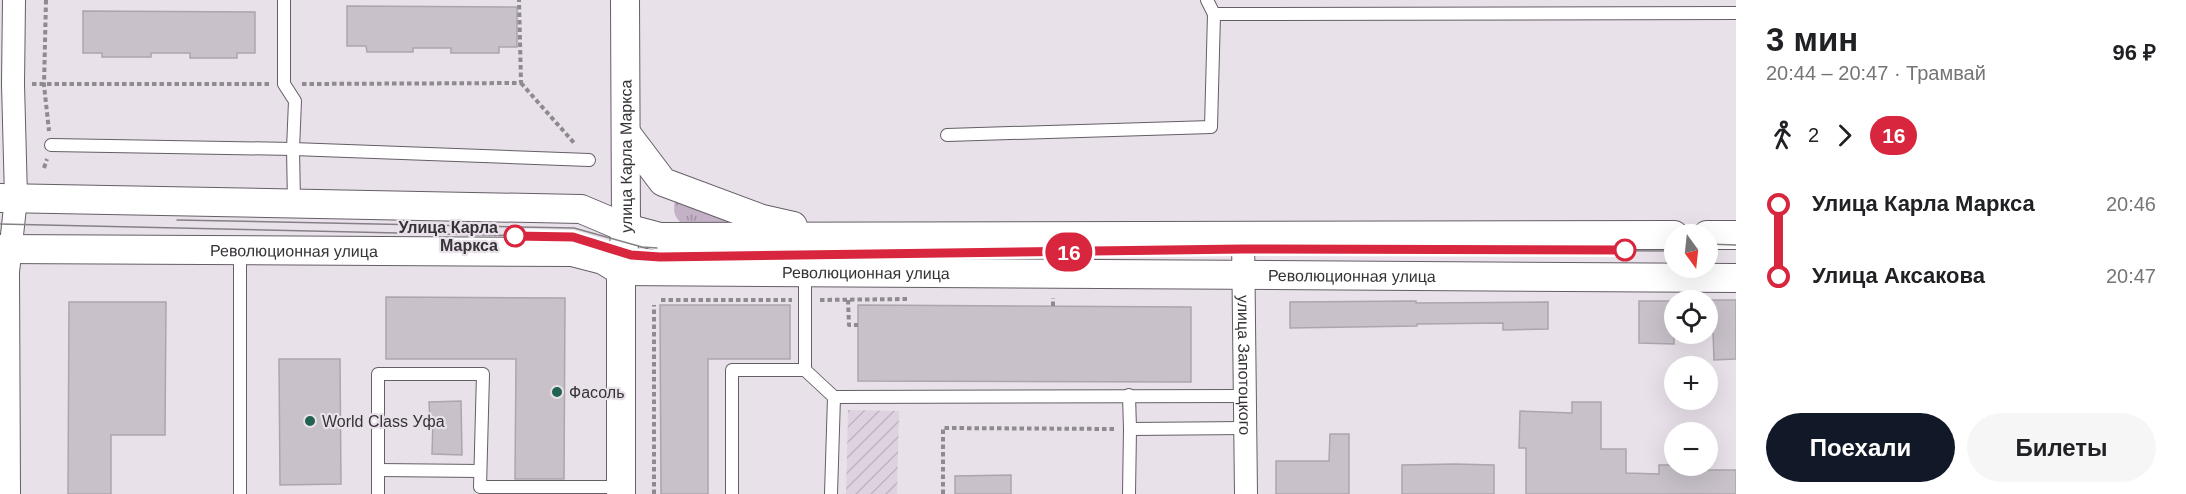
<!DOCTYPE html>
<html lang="ru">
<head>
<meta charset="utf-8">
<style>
	:root { --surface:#fff; --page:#f6f6f6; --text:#202124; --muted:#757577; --accent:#111827 }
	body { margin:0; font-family:Arial,sans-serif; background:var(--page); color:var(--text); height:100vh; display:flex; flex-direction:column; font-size:22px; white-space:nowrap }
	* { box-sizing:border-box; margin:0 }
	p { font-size:20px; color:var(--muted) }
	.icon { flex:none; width:33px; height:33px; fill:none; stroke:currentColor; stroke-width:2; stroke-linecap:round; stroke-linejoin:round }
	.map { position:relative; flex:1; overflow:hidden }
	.panel { display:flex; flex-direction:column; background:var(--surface); width:450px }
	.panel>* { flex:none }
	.badge { padding:0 12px; border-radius:20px; font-size:21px; line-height:39px }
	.needle { width:39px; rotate:165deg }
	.tools { position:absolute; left:1664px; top:224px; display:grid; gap:12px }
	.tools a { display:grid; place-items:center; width:54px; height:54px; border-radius:50%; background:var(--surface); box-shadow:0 6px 24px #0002; font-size:30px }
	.map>.badge { position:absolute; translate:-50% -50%; box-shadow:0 0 0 3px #fff }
	.legs { display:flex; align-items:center; gap:9px; height:66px; padding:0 30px; font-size:20px }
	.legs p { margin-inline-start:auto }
	.summary { display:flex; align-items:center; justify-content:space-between; height:102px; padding:0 30px }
	h1 { font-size:33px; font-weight:700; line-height:45px }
	.primary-button { display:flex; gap:12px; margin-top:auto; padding:12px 30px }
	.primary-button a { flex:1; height:69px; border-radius:36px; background:var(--accent); color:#fff; font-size:24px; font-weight:700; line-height:69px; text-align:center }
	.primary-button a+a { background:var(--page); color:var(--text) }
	ul { padding:0 30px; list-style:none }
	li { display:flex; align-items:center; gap:21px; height:72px; font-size:22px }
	li i { display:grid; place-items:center; width:9px; height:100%; margin:0 8px; background:currentColor }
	li i::after { content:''; width:15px; height:15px; margin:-8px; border:4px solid; border-radius:50%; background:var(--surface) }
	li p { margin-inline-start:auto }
	li:first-child i { background:linear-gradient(#0000 50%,currentColor 0) }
	li:last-child i { background:linear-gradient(currentColor 50%,#0000 0) }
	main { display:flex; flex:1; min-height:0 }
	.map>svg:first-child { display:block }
	.industrial { fill:url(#industrial-furrows) }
	.grass { fill:url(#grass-tufts) }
	.building { fill:#c8c1ca; stroke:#aca5ad; stroke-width:1.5 }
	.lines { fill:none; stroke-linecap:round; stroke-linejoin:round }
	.service-casing { stroke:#655e66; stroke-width:14 }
	.minor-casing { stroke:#655e66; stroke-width:24 }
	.tertiary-casing { stroke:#655e66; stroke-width:30 }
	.path { stroke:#8f8990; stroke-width:4; stroke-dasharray:4.5 3; stroke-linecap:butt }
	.service { stroke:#fff; stroke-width:12 }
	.minor { stroke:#fff; stroke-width:22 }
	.tertiary { stroke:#fff; stroke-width:28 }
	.tram { stroke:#858086; stroke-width:1.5 }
	.line-1-casing { stroke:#fff; stroke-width:14 }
	.line-1 { stroke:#d7263d; stroke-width:9 }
	.stop-1-dot { fill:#fff; stroke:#d7263d; stroke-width:3 }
	.poi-dot { fill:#226250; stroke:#e9e1ea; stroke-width:2 }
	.labels { text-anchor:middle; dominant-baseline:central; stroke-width:4.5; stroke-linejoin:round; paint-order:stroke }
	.street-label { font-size:16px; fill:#363337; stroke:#e9e1ea }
	.stop-label { font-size:16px; font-weight:bold; fill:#363337; stroke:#e9e1ea; text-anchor:end }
	.poi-label { font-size:16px; fill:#363337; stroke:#e9e1ea; text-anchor:start }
</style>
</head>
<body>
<main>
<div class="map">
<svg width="1736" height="494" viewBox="0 0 1736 494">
	<defs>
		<pattern id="industrial-furrows" width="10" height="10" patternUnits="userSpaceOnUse" patternTransform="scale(1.5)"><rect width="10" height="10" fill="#ded2e0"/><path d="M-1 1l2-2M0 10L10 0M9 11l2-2" fill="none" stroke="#bfb5c1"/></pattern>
		<pattern id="grass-tufts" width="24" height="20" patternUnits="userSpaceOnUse" patternTransform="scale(1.5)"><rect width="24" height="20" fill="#c4b0c7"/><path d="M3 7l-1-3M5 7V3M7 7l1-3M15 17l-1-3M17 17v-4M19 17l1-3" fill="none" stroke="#a090a2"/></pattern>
	</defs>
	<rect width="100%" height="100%" fill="#e9e1ea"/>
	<polygon class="industrial" points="848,410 899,411 897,494 846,494"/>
	<path class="grass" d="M 676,196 L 754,226 L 687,228 C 674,217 672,214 676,196 Z"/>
	<g class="building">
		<polygon points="347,6 517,7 517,47 499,47 499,53 451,53 451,48 413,48 413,52 367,52 366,46 347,46"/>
		<polygon points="83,11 255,12 255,53 237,53 237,58 190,58 190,53 151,53 151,57 102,57 102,53 83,53"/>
		<polygon points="386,297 565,298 564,479 515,479 516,359 386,359"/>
		<polygon points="1707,300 1736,300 1736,359 1714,360 1713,332 1707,332"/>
		<polygon points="1416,301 1416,303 1548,302 1548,329 1503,330 1503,323 1417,324 1417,326 1290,328 1290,302"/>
		<polygon points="1639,301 1674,301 1674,344 1639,343"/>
		<polygon points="69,302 166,302 165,435 111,435 111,494 68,494"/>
		<polygon points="660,305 790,305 790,359 708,359 708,494 661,494"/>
		<polygon points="858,305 1191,307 1191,382 858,381"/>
		<polygon points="279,359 340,359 341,484 280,485"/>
		<polygon points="461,401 462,455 432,454 433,420 430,420 429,402"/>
		<polygon points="1572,402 1601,402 1601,449 1626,449 1626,473 1659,474 1659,465 1695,465 1695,470 1736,470 1736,494 1526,494 1526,448 1519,448 1520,411 1572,413"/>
		<polygon points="1330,434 1349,434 1349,494 1276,494 1276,461 1329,461"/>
		<polygon points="1455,464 1494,465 1494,494 1402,494 1402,465"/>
		<polygon points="1011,475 1011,494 955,494 955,476"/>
	</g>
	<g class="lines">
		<defs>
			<g id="service">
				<polyline points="284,0 284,84 295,101 293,149 294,203"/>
				<polyline points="1207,0 1214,14"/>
				<polyline points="947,135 1211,127 1214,14 1736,13"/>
				<polyline points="51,145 293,149 589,160"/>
				<polyline points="240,250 240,494"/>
				<polyline points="805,370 834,397"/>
				<polyline points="1129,395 1130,429 1245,428"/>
				<polyline points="378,470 480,471"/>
				<polyline points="378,494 378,374 483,374 480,487 621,487"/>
				<polyline points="732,494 732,370 805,370 805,272"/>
				<polyline points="831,494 834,397 1245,396"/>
				<polyline points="1129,494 1130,429"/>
			</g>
			<g id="minor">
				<path id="s1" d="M 1243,236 L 1246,494"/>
				<polyline points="9,494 8,272 16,198 13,84 14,0"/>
			</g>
			<g id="tertiary">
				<polyline points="626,133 663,182 762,219 793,226"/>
				<polyline points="0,198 581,209 626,228 660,237 1674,235"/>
				<polyline points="1707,235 1736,235"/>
				<path id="s2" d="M 0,249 L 572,252 L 603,260 L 621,271 L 1736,278"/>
				<path id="s3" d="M 621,494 L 621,271 L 626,228 L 625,0"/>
			</g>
		</defs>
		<use href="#service" class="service-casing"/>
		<use href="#minor" class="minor-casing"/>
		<use href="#tertiary" class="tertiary-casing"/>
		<g class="path">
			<polyline points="46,0 44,85 49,131"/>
			<polyline points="521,83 575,144"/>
			<polyline points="32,84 271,84"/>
			<polyline points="302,84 521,83 519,0"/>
			<polyline points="44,168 47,159"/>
			<polyline points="661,300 792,300"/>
			<polyline points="820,300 909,299"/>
			<polyline points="848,300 849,325 858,325"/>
			<polyline points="1053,306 1053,298"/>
			<polyline points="654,494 654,305"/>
			<polyline points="943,494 943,428 1116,429"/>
		</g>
		<use href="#service" class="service"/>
		<use href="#minor" class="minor"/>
		<use href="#tertiary" class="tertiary"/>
		<g class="tram">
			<polyline points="177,220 574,228 642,247 657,248"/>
			<polyline points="0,224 573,237 631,255 660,257 1243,249 1674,251"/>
			<polyline points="1707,244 1736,245"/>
		</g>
	</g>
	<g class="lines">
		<defs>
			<polyline id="line-1" points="515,236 573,237 631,255 660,257 1243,249 1625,250"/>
		</defs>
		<use href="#line-1" class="line-1-casing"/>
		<use href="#line-1" class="line-1"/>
	</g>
	<g class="stop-1-dot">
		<circle cx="515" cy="236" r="10"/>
		<circle cx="1625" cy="250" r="10"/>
	</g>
	<g class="poi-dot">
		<circle cx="557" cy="392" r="6"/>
		<circle cx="310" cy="421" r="6"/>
	</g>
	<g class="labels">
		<g class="street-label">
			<text stroke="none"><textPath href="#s3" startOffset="338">улица Карла Маркса</textPath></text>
			<text stroke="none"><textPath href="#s2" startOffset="294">Революционная улица</textPath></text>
			<text stroke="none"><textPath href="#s2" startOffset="870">Революционная улица</textPath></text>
			<text stroke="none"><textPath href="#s2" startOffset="1356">Революционная улица</textPath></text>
			<text stroke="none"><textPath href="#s1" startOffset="129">улица Запотоцкого</textPath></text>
		</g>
		<g class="stop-label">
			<text x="498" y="227">Улица Карла<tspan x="498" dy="18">Маркса</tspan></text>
		</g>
		<g class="poi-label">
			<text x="569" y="392">Фасоль</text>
			<text x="322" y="421">World Class Уфа</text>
		</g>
	</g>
</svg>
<div class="tools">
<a><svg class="needle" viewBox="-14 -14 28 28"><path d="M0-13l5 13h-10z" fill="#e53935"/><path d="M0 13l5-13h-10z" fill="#757577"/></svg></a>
<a><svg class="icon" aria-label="locate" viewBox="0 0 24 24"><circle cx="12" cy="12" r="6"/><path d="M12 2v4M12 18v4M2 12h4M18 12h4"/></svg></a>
<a>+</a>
<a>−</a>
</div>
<b class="badge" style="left:1069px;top:252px;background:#d7263d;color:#fff">16</b>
</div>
<section class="panel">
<div class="summary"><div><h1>3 мин</h1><p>20:44 – 20:47 · Трамвай</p></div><b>96 ₽</b></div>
<div class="legs"><svg class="icon" aria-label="walk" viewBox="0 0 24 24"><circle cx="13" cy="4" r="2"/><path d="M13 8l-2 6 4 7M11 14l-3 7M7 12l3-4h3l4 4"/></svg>2<svg class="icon" aria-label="forward" viewBox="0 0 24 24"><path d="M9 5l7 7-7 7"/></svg><b class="badge" style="background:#d7263d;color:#fff">16</b></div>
<ul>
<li><i style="color:#d7263d"></i><b>Улица Карла Маркса</b><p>20:46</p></li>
<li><i style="color:#d7263d"></i><b>Улица Аксакова</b><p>20:47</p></li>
</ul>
<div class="primary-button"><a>Поехали</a><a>Билеты</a></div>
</section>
</main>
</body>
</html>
